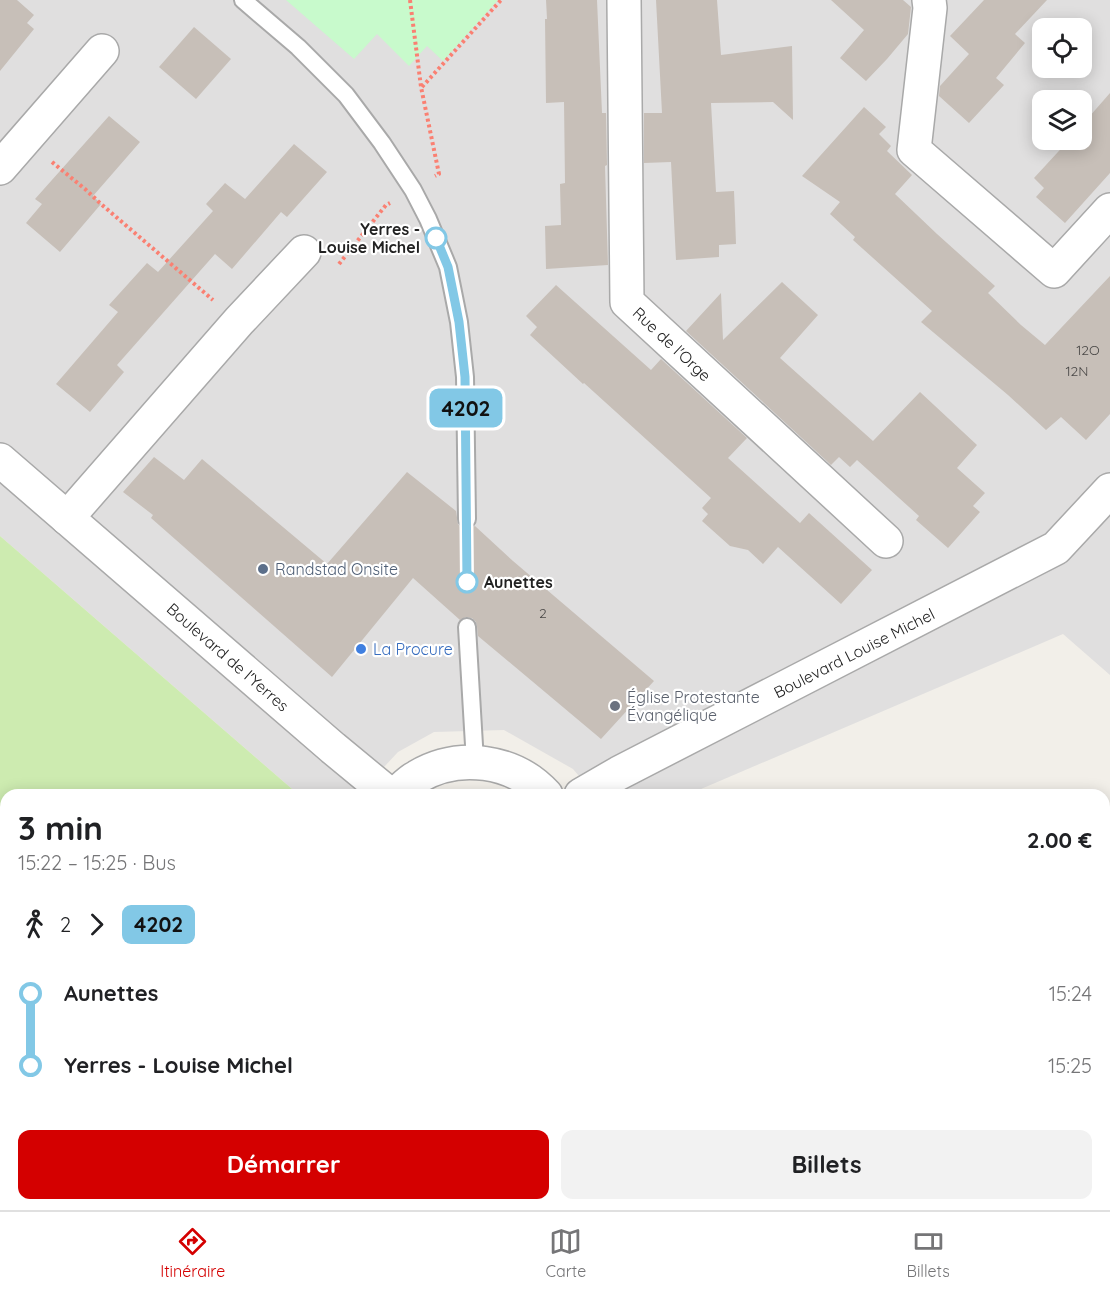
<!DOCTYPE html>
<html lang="fr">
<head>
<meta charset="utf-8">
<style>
	:root { --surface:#fff; --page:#f2f2f2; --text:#202124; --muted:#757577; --line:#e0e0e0; --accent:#d40000 }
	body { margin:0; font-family:Quicksand,sans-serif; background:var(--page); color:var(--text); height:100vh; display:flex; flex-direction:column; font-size:22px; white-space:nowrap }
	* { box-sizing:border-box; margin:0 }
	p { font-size:20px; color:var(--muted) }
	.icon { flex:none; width:33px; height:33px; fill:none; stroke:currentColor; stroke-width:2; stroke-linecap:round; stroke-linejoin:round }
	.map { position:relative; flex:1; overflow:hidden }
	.side { position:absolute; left:0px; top:789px; width:1110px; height:422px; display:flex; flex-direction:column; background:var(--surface); border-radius:18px 18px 0 0; box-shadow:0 3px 15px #0003 }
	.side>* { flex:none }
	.badge { padding:0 12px; border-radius:9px; font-size:21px; line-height:39px }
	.controls { position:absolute; left:1032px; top:18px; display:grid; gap:12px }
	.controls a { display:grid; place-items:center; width:60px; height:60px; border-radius:12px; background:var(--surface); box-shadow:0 3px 15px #0003; font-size:30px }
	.map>.badge { position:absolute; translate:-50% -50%; box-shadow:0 0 0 3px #fff }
	.legs { display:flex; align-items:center; gap:9px; height:66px; padding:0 18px; font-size:20px }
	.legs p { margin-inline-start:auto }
	.summary { display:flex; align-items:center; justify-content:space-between; height:102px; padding:0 18px }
	h1 { font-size:33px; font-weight:700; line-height:45px }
	.cta { display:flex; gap:12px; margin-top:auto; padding:12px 18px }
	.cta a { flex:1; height:69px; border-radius:12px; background:var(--accent); color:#fff; font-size:24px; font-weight:700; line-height:69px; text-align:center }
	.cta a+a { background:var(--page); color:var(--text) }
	ul { padding:0 18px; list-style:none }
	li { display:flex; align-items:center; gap:21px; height:72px; font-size:22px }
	li i { display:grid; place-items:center; width:9px; height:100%; margin:0 8px; background:currentColor }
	li i::after { content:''; width:15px; height:15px; margin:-8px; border:4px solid; border-radius:50%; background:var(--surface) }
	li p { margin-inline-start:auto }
	li:first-child i { background:linear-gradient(#0000 50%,currentColor 0) }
	li:last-child i { background:linear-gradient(currentColor 50%,#0000 0) }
	.menu { display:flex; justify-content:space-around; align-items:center; height:84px; border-top:2px solid var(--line); background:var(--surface); font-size:16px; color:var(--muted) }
	.menu a { display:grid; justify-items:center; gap:3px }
	.menu .current { color:var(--accent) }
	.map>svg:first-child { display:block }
	.residential { fill:#e0dfdf; fill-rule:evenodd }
	.grass { fill:#cdebb0 }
	.park { fill:#c8facc }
	.building { fill:#c7bfb8 }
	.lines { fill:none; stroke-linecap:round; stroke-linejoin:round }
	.service-casing { stroke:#a9a9a9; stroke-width:20 }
	.minor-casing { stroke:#a9a9a9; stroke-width:36 }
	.path { stroke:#fa8072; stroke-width:4; stroke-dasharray:3 3; stroke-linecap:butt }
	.service { stroke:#fff; stroke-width:16 }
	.minor { stroke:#fff; stroke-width:33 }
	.line-1-casing { stroke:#fff; stroke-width:14 }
	.line-1 { stroke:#82c8e6; stroke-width:9 }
	.stop-1-dot { fill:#fff; stroke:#82c8e6; stroke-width:3 }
	.service-dot { fill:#5c6f8a; stroke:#fff; stroke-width:2 }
	.shop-dot { fill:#3f7fe0; stroke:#fff; stroke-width:2 }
	.worship-dot { fill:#6b7280; stroke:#fff; stroke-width:2 }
	.labels { text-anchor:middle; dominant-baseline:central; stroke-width:4.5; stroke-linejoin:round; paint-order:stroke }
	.number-label { font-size:14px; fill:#4b4948 }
	.stop-label { font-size:16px; font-weight:bold; fill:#222; stroke:#fff; text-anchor:end }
	.street-label { font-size:16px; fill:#222; stroke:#fff }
	.service-label { font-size:16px; fill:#4e5e75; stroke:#fff; text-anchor:start }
	.shop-label { font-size:16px; fill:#366cbe; stroke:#fff; text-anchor:start }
	.worship-label { font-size:16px; fill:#5b616d; stroke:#fff; text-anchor:start }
</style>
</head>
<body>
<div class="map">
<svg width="1110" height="1210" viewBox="0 0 1110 1210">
	<rect width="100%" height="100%" fill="#f2efe9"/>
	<path class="residential" d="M 0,0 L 1110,0 L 1110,675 L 1063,634 L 687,795 L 595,795 L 573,769 L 504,730 L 434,732 L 398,752 L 358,795 L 299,795 L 0,536 ZM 1042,28 L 1082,28 L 1082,68 L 1042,68 ZM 1042,100 L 1082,100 L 1082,140 L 1042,140 Z"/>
	<polygon class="grass" points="0,536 299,795 6,795 6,1204 365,1205 364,1210 0,1210"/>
	<polygon class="park" points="286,0 498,0 443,61 427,46 409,66 377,34 354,59"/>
	<g class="building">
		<polygon points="0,0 17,0 34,15 27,23 34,29 0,71"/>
		<polygon points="546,0 597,0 602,113 606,113 607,165 605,166 608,265 546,269 545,226 561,225 560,184 565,183 564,102 546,103 545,19 547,19"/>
		<polygon points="656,0 717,0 721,55 792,46 793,120 773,102 711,103 716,192 734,191 735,215 736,244 719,245 719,257 676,260 671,162 644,163 644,113 662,113"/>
		<polygon points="831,0 903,0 911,7 908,34 887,59 866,81 840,58 864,30"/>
		<polygon points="984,0 1047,0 1015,34 1025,43 996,78 1004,85 969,123 939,96 940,86 969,54 950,36"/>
		<polygon points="194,27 231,59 196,99 159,67"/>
		<polygon points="1110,93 1110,173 1065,223 1036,197 1044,188 1034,178 1069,140 1082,140 1082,125"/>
		<polygon points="864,107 886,127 879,134 891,146 887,151 912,175 895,194 937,234 995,286 988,293 1021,325 1045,345 1110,276 1110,414 1086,440 1061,417 1046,430 1008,395 921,322 932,311 853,240 855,237 830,214 840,202 802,176"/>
		<polygon points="109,116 140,142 93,196 101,204 60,252 26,223 42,204 35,199"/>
		<polygon points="294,144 327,172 287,217 281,212 232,269 215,254 117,365 124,372 90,412 56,384 118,312 109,305 147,263 158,272 213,211 206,204 225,183 245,199"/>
		<polygon points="782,282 818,315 780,358 873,441 920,392 977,445 957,468 985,493 973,506 980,512 948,548 916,520 919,516 857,460 850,467 839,457 831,465 686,331 721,293 723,340"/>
		<polygon points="556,285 651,370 661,359 747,438 728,458 800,523 809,513 872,570 841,604 778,547 763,564 748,550 730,546 702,521 708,514 702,508 711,498 584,383 583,384 530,335 537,327 526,316"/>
		<polygon points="154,457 184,480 202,459 327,564 407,472 456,511 458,524 461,528 468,529 475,526 513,561 654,681 601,739 478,636 477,626 476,622 472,618 466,617 460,620 413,578 332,677 151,518 153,515 123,492"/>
	</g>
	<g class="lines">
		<defs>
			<g id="service">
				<polyline points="243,0 298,47 346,95 382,143 413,190 428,219 448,267 459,322 465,377 467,519"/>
				<polyline points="467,627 475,762"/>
			</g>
			<g id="minor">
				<polyline points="624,0 627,302 886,541"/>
				<polyline points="929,0 930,8 914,150 1054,271 1110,210"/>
				<polyline points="0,168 102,51"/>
				<polyline points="0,460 333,748 390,795"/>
				<polyline points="67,518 239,321 304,252"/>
				<path d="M 395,795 C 402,789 409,781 417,777 C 459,752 514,760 546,795"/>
				<polyline points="581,795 619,773 1056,548 1110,490"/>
				<polyline points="516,1210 516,1204"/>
			</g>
		</defs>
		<use href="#service" class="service-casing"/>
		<use href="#minor" class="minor-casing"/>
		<g class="path">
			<polyline points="410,0 421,87 439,174 435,176"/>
			<polyline points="422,87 501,0"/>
			<polyline points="52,162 85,189 101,204 213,300"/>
			<polyline points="339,264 386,205 390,203"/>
		</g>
		<use href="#service" class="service"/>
		<use href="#minor" class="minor"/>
	</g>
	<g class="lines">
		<defs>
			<polyline id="line-1" points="436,238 448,267 459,322 465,377 467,582"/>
		</defs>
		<use href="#line-1" class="line-1-casing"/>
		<use href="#line-1" class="line-1"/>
	</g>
	<g class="stop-1-dot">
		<circle cx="436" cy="238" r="10"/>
		<circle cx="467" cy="582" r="10"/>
	</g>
	<circle class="service-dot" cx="263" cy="569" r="6"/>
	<circle class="shop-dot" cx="361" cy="649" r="6"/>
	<circle class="worship-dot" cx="615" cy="706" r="6"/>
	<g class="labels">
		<g class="number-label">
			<text x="1088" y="350">12O</text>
			<text x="1077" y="371">12N</text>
			<text x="543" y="613">2</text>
		</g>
		<g class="stop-label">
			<text x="420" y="229">Yerres -<tspan x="420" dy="18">Louise Michel</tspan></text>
			<text x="484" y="582" text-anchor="start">Aunettes</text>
		</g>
		<g class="street-label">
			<text transform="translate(672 344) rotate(43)">Rue de l'Orge</text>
			<text transform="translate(854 653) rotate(-27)">Boulevard Louise Michel</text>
			<text transform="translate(228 657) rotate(41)">Boulevard de l'Yerres</text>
		</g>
		<g class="service-label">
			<text x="275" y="569">Randstad Onsite</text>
		</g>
		<g class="shop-label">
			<text x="373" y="649">La Procure</text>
		</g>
		<g class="worship-label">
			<text x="627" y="697">Église Protestante<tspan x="627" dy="18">Évangélique</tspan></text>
		</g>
	</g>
</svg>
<div class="controls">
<a><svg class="icon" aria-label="locate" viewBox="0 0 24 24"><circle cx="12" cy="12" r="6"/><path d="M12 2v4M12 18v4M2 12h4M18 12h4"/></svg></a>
<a><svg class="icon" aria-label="layers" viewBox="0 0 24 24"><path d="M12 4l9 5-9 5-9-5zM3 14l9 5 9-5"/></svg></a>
</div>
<b class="badge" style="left:466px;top:408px;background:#82c8e6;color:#111">4202</b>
<section class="side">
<div class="summary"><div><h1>3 min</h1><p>15:22 – 15:25 · Bus</p></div><b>2.00 €</b></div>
<div class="legs"><svg class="icon" aria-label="walk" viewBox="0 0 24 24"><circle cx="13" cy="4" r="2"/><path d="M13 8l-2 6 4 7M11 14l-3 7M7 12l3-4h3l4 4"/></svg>2<svg class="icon" aria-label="forward" viewBox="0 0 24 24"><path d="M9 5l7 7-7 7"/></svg><b class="badge" style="background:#82c8e6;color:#111">4202</b></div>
<ul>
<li><i style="color:#82c8e6"></i><b>Aunettes</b><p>15:24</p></li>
<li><i style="color:#82c8e6"></i><b>Yerres - Louise Michel</b><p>15:25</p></li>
</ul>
<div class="cta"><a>Démarrer</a><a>Billets</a></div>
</section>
</div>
<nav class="menu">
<a class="current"><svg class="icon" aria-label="directions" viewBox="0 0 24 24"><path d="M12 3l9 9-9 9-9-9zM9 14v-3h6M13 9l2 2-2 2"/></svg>Itinéraire</a>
<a><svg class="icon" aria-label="map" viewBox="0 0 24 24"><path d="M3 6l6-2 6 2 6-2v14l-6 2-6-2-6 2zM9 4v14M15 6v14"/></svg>Carte</a>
<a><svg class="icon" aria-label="tickets" viewBox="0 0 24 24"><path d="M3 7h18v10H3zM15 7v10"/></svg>Billets</a>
</nav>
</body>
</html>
